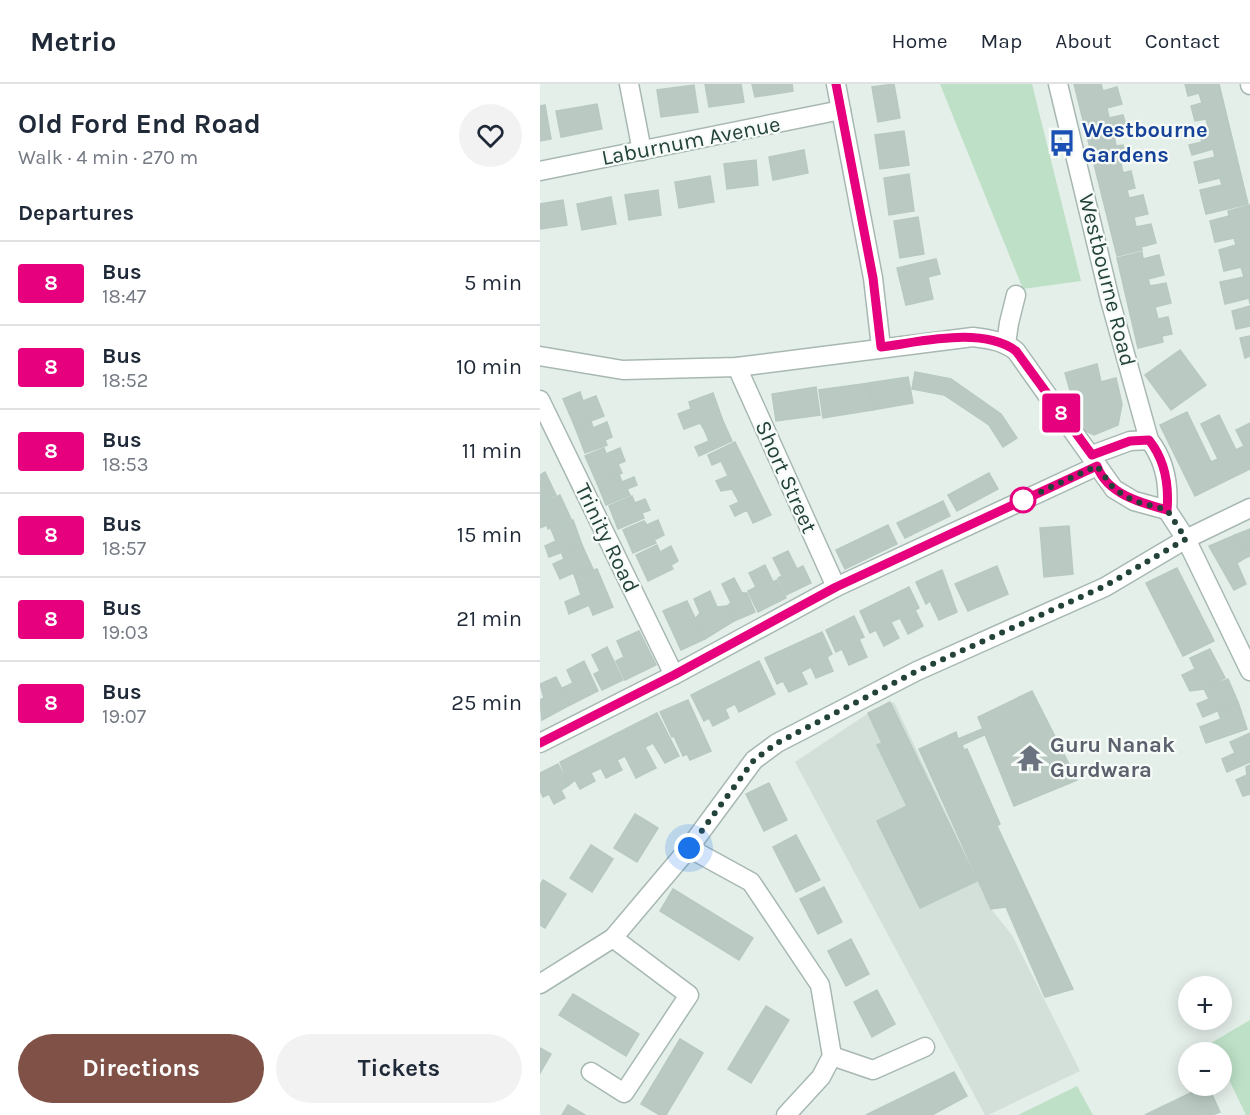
<!DOCTYPE html>
<html lang="en">
<head>
<meta charset="utf-8">
<style>
	:root { --surface:#fff; --page:#f2f2f3; --text:#1f2937; --muted:#747a83; --line:#e0e1e3; --accent:#805247 }
	body { margin:0; font-family:Karla,sans-serif; background:var(--page); color:var(--text); height:100vh; display:flex; flex-direction:column; font-size:22px; white-space:nowrap }
	* { box-sizing:border-box; margin:0 }
	p { font-size:20px; color:var(--muted) }
	.icon { flex:none; width:33px; height:33px; fill:none; stroke:currentColor; stroke-width:2; stroke-linecap:round; stroke-linejoin:round }
	.map { position:relative; flex:1; overflow:hidden }
	.drawer { display:flex; flex-direction:column; background:var(--surface); width:540px }
	.drawer>* { flex:none }
	.badge { padding:0 12px; border-radius:4px; font-size:21px; line-height:39px }
	.controls { position:absolute; left:638px; top:892px; display:grid; gap:12px }
	.controls a { display:grid; place-items:center; width:54px; height:54px; border-radius:50%; background:var(--surface); box-shadow:0 3px 15px #0003; font-size:30px }
	.you { position:absolute; width:30px; height:30px; margin:-15px; border:4px solid #fff; border-radius:50%; background:#1a73e8; box-shadow:0 0 0 9px #1a73e833 }
	.map>.badge { position:absolute; translate:-50% -50%; box-shadow:0 0 0 3px #fff }
	h2 { padding:0 18px; font-size:22px; line-height:54px }
	.round { display:grid; place-items:center; flex:none; width:63px; height:63px; border-radius:32px; background:var(--page) }
	.summary { display:flex; align-items:center; justify-content:space-between; height:102px; padding:0 18px }
	h1 { font-size:28px; font-weight:700; line-height:45px }
	.button { display:flex; gap:12px; margin-top:auto; padding:12px 18px }
	.button a { flex:1; height:69px; border-radius:36px; background:var(--accent); color:#fff; font-size:24px; font-weight:700; line-height:69px; text-align:center }
	.button a+a { background:var(--page); color:var(--text) }
	ul { padding:0; list-style:none }
	li { display:flex; align-items:center; gap:18px; height:84px; padding:0 18px; border-top:2px solid var(--line) }
	li div { flex:1 }
	li b { display:block; font-size:22px }
	li em { font-style:normal }
	li .badge { min-width:66px; font-weight:700; text-align:center }
	header { display:flex; align-items:center; gap:36px; box-sizing:border-box; height:84px; padding:0 30px; background:var(--surface); border-bottom:2px solid var(--line) }
	header strong { font-size:28px }
	nav { display:flex; gap:33px; margin-inline-start:auto; font-size:21px }
	main { display:flex; flex:1; min-height:0 }
	.map>svg:first-child { display:block }
	.built { fill:#d3dfd9 }
	.green { fill:#bde0c7 }
	.building { fill:#bacac3; stroke:#b7c9c1; stroke-width:1.5 }
	.lines { fill:none; stroke-linecap:round; stroke-linejoin:round }
	.minor-casing { stroke:#a7b8b2; stroke-width:21 }
	.minor { stroke:#fff; stroke-width:18 }
	.line-casing { stroke:#fff; stroke-width:14 }
	.line { stroke:#e6007e; stroke-width:9 }
	.walk { stroke:#23423a; stroke-width:6; stroke-dasharray:0 10.8 }
	.stop-dot { fill:#fff; stroke:#e6007e; stroke-width:3 }
	.labels { text-anchor:middle; dominant-baseline:central; stroke-width:4.5; stroke-linejoin:round; paint-order:stroke }
	.transit-label { font-size:22px; font-weight:bold; fill:#164399; stroke:#f6fbf8; text-anchor:start }
	.street-label { font-size:22px; fill:#23423a; stroke:#f6fbf8 }
	.worship-label { font-size:22px; font-weight:bold; fill:#5b616d; stroke:#f6fbf8; text-anchor:start }
</style>
</head>
<body>
<header>
<strong>Metrio</strong>
<nav><a>Home</a><a>Map</a><a>About</a><a>Contact</a></nav>
</header>
<main>
<section class="drawer">
<div class="summary"><div><h1>Old Ford End Road</h1><p>Walk · 4 min · 270 m</p></div><a class="round"><svg class="icon" aria-label="heart" viewBox="0 0 24 24"><path d="M12 20l-8-8c-3-5 5-10 8-4 3-6 11-1 8 4z"/></svg></a></div>
<h2>Departures</h2>
<ul>
<li><span class="badge" style="background:#e6007e;color:#fff">8</span><div><b>Bus</b><p>18:47</p></div><em>5 min</em></li>
<li><span class="badge" style="background:#e6007e;color:#fff">8</span><div><b>Bus</b><p>18:52</p></div><em>10 min</em></li>
<li><span class="badge" style="background:#e6007e;color:#fff">8</span><div><b>Bus</b><p>18:53</p></div><em>11 min</em></li>
<li><span class="badge" style="background:#e6007e;color:#fff">8</span><div><b>Bus</b><p>18:57</p></div><em>15 min</em></li>
<li><span class="badge" style="background:#e6007e;color:#fff">8</span><div><b>Bus</b><p>19:03</p></div><em>21 min</em></li>
<li><span class="badge" style="background:#e6007e;color:#fff">8</span><div><b>Bus</b><p>19:07</p></div><em>25 min</em></li>
</ul>
<div class="button"><a>Directions</a><a>Tickets</a></div>
</section>
<div class="map">
<svg width="710" height="1031" viewBox="0 0 710 1031">
	<rect width="100%" height="100%" fill="#e5efea"/>
	<polygon class="built" points="354,618 451,825 472,851 540,987 448,1031 445,1031 255,678 333,626"/>
	<g class="green">
		<polygon points="400,0 492,0 541,197 483,205"/>
		<polygon points="710,936 710,1031 706,1031 681,979 681,969 676,969 671,959"/>
		<polygon points="537,1002 553,1031 478,1031"/>
	</g>
	<g class="building">
		<polygon points="165,0 201,0 204,18 169,23"/>
		<polygon points="212,0 252,0 253,7 215,13"/>
		<polygon points="354,0 360,34 338,38 332,3"/>
		<polygon points="534,0 561,0 563,7 577,3 582,20 567,24 569,34 583,31 588,48 574,51 576,62 583,61 587,78 581,80 583,89 591,87 595,104 587,106 589,114 603,111 608,130 594,133 596,143 611,140 616,159 601,163 602,166 577,172"/>
		<polygon points="645,0 679,0 708,120 666,130 660,106 682,101 680,94 659,99 654,78 675,73 673,65 652,71 649,61 662,58 659,49 669,46 666,35 655,37 651,22 662,19 659,9 648,12"/>
		<polygon points="154,1 158,28 121,33 117,6"/>
		<polygon points="57,20 62,45 21,53 16,27"/>
		<polygon points="5,21 11,55 0,57 0,22"/>
		<polygon points="364,47 369,81 340,85 335,51"/>
		<polygon points="264,66 268,89 233,96 229,73"/>
		<polygon points="216,76 218,101 187,105 184,80"/>
		<polygon points="369,90 374,127 349,131 344,94"/>
		<polygon points="170,92 174,118 139,124 135,98"/>
		<polygon points="118,106 121,131 89,136 85,111"/>
		<polygon points="71,113 76,140 42,146 37,120"/>
		<polygon points="23,116 27,141 0,145 0,120"/>
		<polygon points="710,121 710,220 709,214 685,220 680,198 704,193 701,183 684,187 679,166 696,161 694,154 675,158 670,137 689,132 688,127"/>
		<polygon points="378,133 384,170 360,174 354,137"/>
		<polygon points="602,168 603,175 619,171 624,191 608,195 610,202 626,199 631,219 615,223 618,235 628,233 632,250 622,252 623,258 598,264 577,174"/>
		<polygon points="396,175 400,190 388,193 393,215 366,221 357,184"/>
		<polygon points="710,222 710,242 696,245 692,227"/>
		<polygon points="710,252 710,272 705,274 700,254"/>
		<polygon points="640,266 666,301 631,326 605,291"/>
		<polygon points="557,280 561,298 576,294 582,320 578,341 554,351 541,345 525,289"/>
		<polygon points="375,288 411,295 461,330 477,354 463,363 449,341 404,311 372,305"/>
		<polygon points="368,293 373,319 333,326 329,299"/>
		<polygon points="329,299 333,326 283,334 279,306"/>
		<polygon points="276,303 280,331 236,337 232,310"/>
		<polygon points="40,308 43,317 56,312 64,332 35,343 23,315"/>
		<polygon points="173,309 183,337 164,345 160,339 144,345 138,330 151,325 149,318"/>
		<polygon points="647,328 671,378 678,375 661,340 679,331 696,366 704,362 696,346 710,339 710,385 655,412 620,341"/>
		<polygon points="51,337 53,344 67,338 72,353 65,356 67,361 45,369 35,343"/>
		<polygon points="183,337 192,357 159,372 155,363 169,357 164,345"/>
		<polygon points="195,358 231,431 213,439 207,426 195,432 190,422 199,418 192,405 181,407 176,397 188,392 181,377 172,381 168,371"/>
		<polygon points="64,364 66,370 80,364 85,377 78,380 82,389 57,399 45,372"/>
		<polygon points="5,388 16,411 0,419 0,391"/>
		<polygon points="449,389 458,405 417,427 408,411"/>
		<polygon points="79,390 82,398 94,393 97,401 87,405 90,411 66,421 57,399"/>
		<polygon points="20,411 31,435 8,445 7,441 0,444 0,420"/>
		<polygon points="92,412 95,419 105,415 110,426 102,429 104,434 78,445 69,422"/>
		<polygon points="403,417 410,432 365,454 357,439"/>
		<polygon points="33,436 42,461 9,473 5,462 16,457 11,445"/>
		<polygon points="118,436 124,451 114,456 116,459 93,469 83,446 104,437 107,441"/>
		<polygon points="348,441 357,460 305,485 296,466"/>
		<polygon points="529,442 533,490 504,493 500,444"/>
		<polygon points="710,445 710,472 705,474 695,451"/>
		<polygon points="695,451 705,474 697,479 706,500 694,506 669,462"/>
		<polygon points="42,461 53,485 35,493 33,489 20,495 13,480 24,475 22,470"/>
		<polygon points="117,461 120,468 131,462 138,477 131,481 133,485 108,497 96,471"/>
		<polygon points="248,467 257,485 263,482 271,499 246,511 238,494 242,492 233,474"/>
		<polygon points="225,481 233,498 237,496 246,514 218,528 208,507 216,503 209,489"/>
		<polygon points="457,482 468,510 428,527 415,500"/>
		<polygon points="637,484 674,557 643,572 606,499"/>
		<polygon points="57,485 73,523 53,531 49,521 29,530 25,518 41,511 35,493"/>
		<polygon points="402,486 417,528 399,536 390,517 386,520 376,498"/>
		<polygon points="194,494 202,509 207,509 215,528 194,537 187,522 191,519 182,500"/>
		<polygon points="369,503 379,524 375,526 383,542 368,550 360,534 351,538 359,554 344,562 336,546 330,549 320,527"/>
		<polygon points="170,507 177,523 187,522 194,537 165,555 155,535 160,529 154,515"/>
		<polygon points="147,517 165,555 141,566 123,527"/>
		<polygon points="314,532 324,553 319,555 327,573 309,581 302,565 296,568 286,546"/>
		<polygon points="99,547 116,581 85,596 76,577 84,573 77,557"/>
		<polygon points="282,548 292,570 287,573 293,587 276,594 271,583 261,588 267,600 249,608 243,597 237,600 225,574"/>
		<polygon points="67,563 83,596 62,606 54,590 60,587 52,571"/>
		<polygon points="670,565 685,594 664,605 650,607 642,591 655,585 650,574"/>
		<polygon points="44,577 58,607 30,621 22,604 33,599 27,586"/>
		<polygon points="219,577 235,610 199,628 195,620 185,625 189,634 173,642 169,634 164,637 151,611"/>
		<polygon points="16,593 30,621 2,636 0,616 4,614 0,600"/>
		<polygon points="688,595 698,618 663,633 657,620 669,615 664,605"/>
		<polygon points="492,607 537,696 474,722 438,633"/>
		<polygon points="148,616 171,667 150,676 147,670 143,672 134,652 132,653 120,628"/>
		<polygon points="350,618 437,797 380,824 337,737 367,722 337,661 342,659 328,629"/>
		<polygon points="698,618 707,645 666,659 660,643 681,635 677,625"/>
		<polygon points="117,629 139,672 125,679 113,659 105,663 116,684 96,694 85,672 77,676 82,686 66,694 61,684 51,689 55,697 40,705 35,696 29,701 20,678"/>
		<polygon points="442,645 444,651 422,661 424,666 427,665 460,740 457,742 533,905 505,913 466,823 451,825 379,665 416,648 418,655"/>
		<polygon points="710,649 710,678 687,688 682,675 695,669 690,658"/>
		<polygon points="18,680 29,701 21,706 25,714 14,720 9,710 3,713 0,706 0,689"/>
		<polygon points="710,681 710,710 703,712 696,696 707,691 706,683"/>
		<polygon points="229,699 247,736 224,747 206,710"/>
		<polygon points="95,730 118,744 97,778 74,764"/>
		<polygon points="256,751 280,796 256,808 233,763"/>
		<polygon points="51,761 73,775 52,808 30,794"/>
		<polygon points="3,796 26,810 5,844 0,841 0,801"/>
		<polygon points="284,803 302,838 278,850 260,815"/>
		<polygon points="133,805 213,854 199,876 120,827"/>
		<polygon points="311,855 329,890 306,902 288,867"/>
		<polygon points="337,906 355,940 332,953 314,918"/>
		<polygon points="33,910 99,950 86,972 19,931"/>
		<polygon points="226,922 249,936 211,999 188,985"/>
		<polygon points="140,955 163,969 126,1031 120,1031 101,1020"/>
		<polygon points="0,964 11,970 0,989"/>
		<polygon points="414,988 427,1012 392,1031 326,1031"/>
		<polygon points="665,1002 668,1002 680,1028 672,1031 605,1031"/>
		<polygon points="28,1021 45,1031 22,1031"/>
	</g>
	<g class="lines">
		<defs>
			<g id="minor">
				<polyline points="89,0 102,67"/>
				<polyline points="296,0 333,194 341,263"/>
				<path d="M 518,0 L 570,216 L 609,356 C 625,376 629,402 627,426"/>
				<polyline points="710,0 710,1"/>
				<polyline points="0,87 301,26"/>
				<polyline points="466,260 469,239 476,211"/>
				<path d="M 0,272 L 83,286 L 197,283 L 433,253 C 449,255 463,257 476,267 L 574,405 L 594,417 L 627,426"/>
				<polyline points="197,283 296,503"/>
				<polyline points="0,316 134,591"/>
				<polyline points="552,371 590,357 609,356"/>
				<polyline points="627,426 646,455 710,424"/>
				<polyline points="0,659 134,591 296,503 557,382"/>
				<polyline points="149,764 211,798 280,901 292,972 281,993 246,1031"/>
				<polyline points="0,900 73,854 149,764 214,676 237,659 377,587 565,503 646,455 710,587"/>
				<polyline points="292,972 333,986 385,963"/>
				<polyline points="51,988 84,1009 149,911 73,854"/>
			</g>
		</defs>
		<use href="#minor" class="minor-casing"/>
		<use href="#minor" class="minor"/>
	</g>
	<g class="lines">
		<defs>
			<path id="line" d="M 0,659 L 134,591 L 296,503 L 557,382 C 567,410 601,419 627,426 C 629,402 625,376 609,356 L 590,357 L 552,371 L 476,267 C 442,242 381,258 341,263 L 333,194 L 296,0"/>
		</defs>
		<use href="#line" class="line-casing"/>
		<use href="#line" class="line"/>
		<polyline class="walk" points="149,764 214,676 237,659 377,587 565,502 646,455 627,426 594,417 574,405 557,382 483,416"/>
	</g>
	<defs>
		<symbol id="bus-bare" viewBox="-9 -9 18 18"><path d="M-5-6H5V4H4V6H2V4H-2V6H-4V4H-5ZM-3.5-4V0h7V-4ZM-3.5 1.2v1.5H-2V1.2ZM2 1.2v1.5H3.5V1.2Z" fill="#1a4fb4" stroke="#f6fbf8" stroke-width="2.5" paint-order="stroke"/></symbol>
		<symbol id="temple-bare" viewBox="-9 -9 18 18"><path d="M0-6L5-2H3V0L6.5 2.5H4V6H1.5V3h-3V6H-4V2.5H-6.5L-3 0V-2H-5Z" fill="#6b7280" stroke="#f6fbf8" stroke-width="2.5" paint-order="stroke"/></symbol>
	</defs>
	<g fill-rule="evenodd">
		<use href="#bus-bare" x="503" y="40" width="38" height="38"/>
		<use href="#temple-bare" x="471" y="655" width="38" height="38"/>
	</g>
	<circle class="stop-dot" cx="483" cy="416" r="12"/>
	<g class="labels">
		<g class="transit-label">
			<text x="542" y="46">Westbourne<tspan x="542" dy="25">Gardens</tspan></text>
		</g>
		<g class="street-label">
			<text transform="translate(151 57) rotate(-11)">Laburnum Avenue</text>
			<text transform="translate(567 196) rotate(76)">Westbourne Road</text>
			<text transform="translate(246 393) rotate(66)">Short Street</text>
			<text transform="translate(67 454) rotate(64)">Trinity Road</text>
		</g>
		<g class="worship-label">
			<text x="510" y="661">Guru Nanak<tspan x="510" dy="25">Gurdwara</tspan></text>
		</g>
	</g>
</svg>
<div class="controls">
<a>+</a>
<a>−</a>
</div>
<div class="you" style="left:149px;top:764px"></div>
<b class="badge" style="left:521px;top:329px;background:#e6007e;color:#fff">8</b>
</div>
</main>
</body>
</html>
